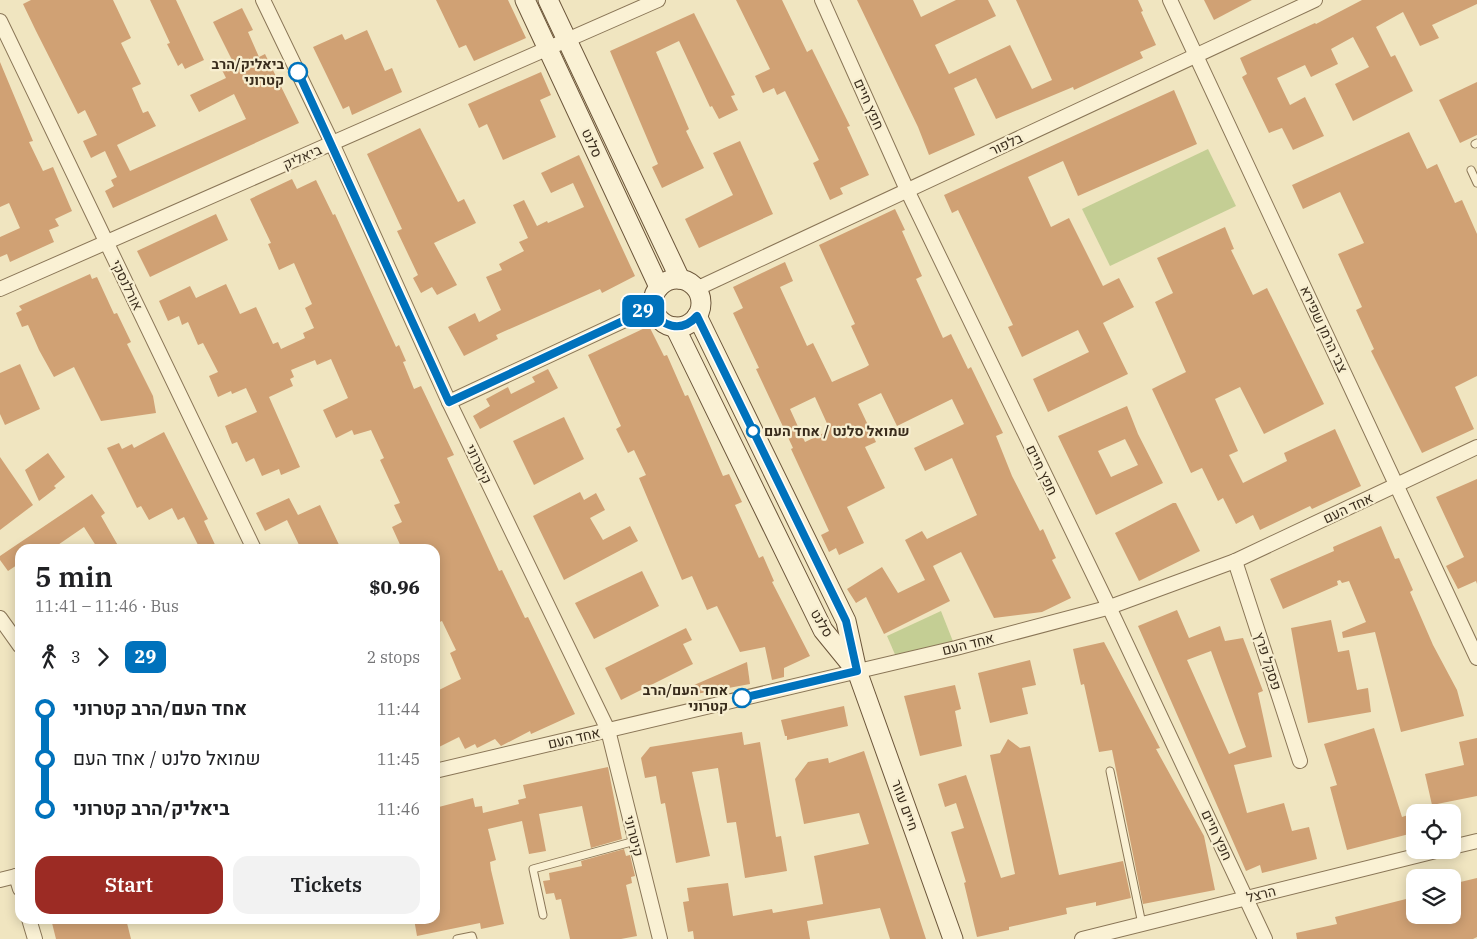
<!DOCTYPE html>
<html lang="en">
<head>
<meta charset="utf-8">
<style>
	:root { --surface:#fff; --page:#f2f2f2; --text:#202124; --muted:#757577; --accent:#9c2b24 }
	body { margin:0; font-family:"IBM Plex Serif",Heebo,serif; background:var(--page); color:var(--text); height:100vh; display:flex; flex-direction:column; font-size:19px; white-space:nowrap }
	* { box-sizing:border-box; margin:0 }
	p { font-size:16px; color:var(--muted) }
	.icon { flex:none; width:28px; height:28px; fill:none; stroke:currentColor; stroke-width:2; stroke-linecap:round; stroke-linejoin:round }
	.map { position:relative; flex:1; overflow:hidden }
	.side { position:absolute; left:15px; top:544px; width:425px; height:380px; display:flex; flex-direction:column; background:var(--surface); border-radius:15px; box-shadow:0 2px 12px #0003 }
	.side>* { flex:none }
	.badge { padding:0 10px; border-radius:8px; font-size:18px; line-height:32px }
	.buttons { position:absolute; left:1406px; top:804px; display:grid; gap:10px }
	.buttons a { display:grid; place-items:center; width:55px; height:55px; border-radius:10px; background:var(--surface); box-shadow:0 2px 12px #0003; font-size:25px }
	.map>.badge { position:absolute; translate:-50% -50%; box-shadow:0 0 0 2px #fff }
	.legs { display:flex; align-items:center; gap:8px; height:55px; padding:0 20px; font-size:16px }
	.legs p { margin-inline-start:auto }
	.head { display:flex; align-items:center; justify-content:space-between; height:85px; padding:0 20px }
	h1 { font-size:28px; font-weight:600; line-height:38px }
	.action { display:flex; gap:10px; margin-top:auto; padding:10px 20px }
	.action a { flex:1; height:58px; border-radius:15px; background:var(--accent); color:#fff; font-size:20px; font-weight:600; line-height:58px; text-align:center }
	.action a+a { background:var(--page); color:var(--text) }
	ul { padding:0 20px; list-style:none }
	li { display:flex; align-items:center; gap:18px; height:50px; font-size:19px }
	li i { display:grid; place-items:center; width:8px; height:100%; margin:0 6px; background:currentColor }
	li i::after { content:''; width:12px; height:12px; margin:-6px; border:4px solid; border-radius:50%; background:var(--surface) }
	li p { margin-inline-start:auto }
	li:first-child i { background:linear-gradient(#0000 50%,currentColor 0) }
	li:last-child i { background:linear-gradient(currentColor 50%,#0000 0) }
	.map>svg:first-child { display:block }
	.green { fill:#c4ce94 }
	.building { fill:#d0a174; fill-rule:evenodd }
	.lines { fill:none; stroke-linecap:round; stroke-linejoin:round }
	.lane-casing { stroke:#8a7657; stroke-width:9 }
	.street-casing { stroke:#8a7657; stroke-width:16 }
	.secondary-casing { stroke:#6c563a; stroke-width:21 }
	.lane { stroke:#faf1d4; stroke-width:7 }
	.street { stroke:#faf1d4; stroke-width:14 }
	.secondary { stroke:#faf1d4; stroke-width:19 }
	.line-1-casing { stroke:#fff; stroke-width:11 }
	.line-1 { stroke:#0072bc; stroke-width:8 }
	.stop-1-dot { fill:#fff; stroke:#0072bc; stroke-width:2.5 }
	.labels { text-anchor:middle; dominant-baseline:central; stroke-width:4.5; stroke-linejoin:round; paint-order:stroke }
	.stop-label { font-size:14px; font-weight:bold; fill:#392c1c; stroke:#f7eed0; text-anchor:end }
	.street-label { font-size:14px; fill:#392c1c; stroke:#f7eed0 }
</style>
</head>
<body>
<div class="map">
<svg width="1477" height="939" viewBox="0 0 1477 939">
	<rect width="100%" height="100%" fill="#f0e5c0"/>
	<g class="green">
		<polygon points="1208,149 1236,206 1110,266 1082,209"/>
		<polygon points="941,611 954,644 897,659 887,636"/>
	</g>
	<g class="building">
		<polygon points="31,0 113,0 131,38 121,43 141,84 132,88 143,113 148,111 156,126 117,145 130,171 246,119 234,94 199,112 190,95 226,78 222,70 234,64 213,22 242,8 253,30 248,32 259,57 265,54 299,123 113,208 105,191 114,186 111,180 117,177 105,151 91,158 83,141 97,135 85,110 78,114 36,31 23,4"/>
		<polygon points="150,0 176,0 204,60 185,69 182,63 178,66 167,44 170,43"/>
		<polygon points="436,0 508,0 526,38 474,61 466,45 459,48"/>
		<polygon points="736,0 782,0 807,52 812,49 850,126 847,127 869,175 840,188 843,194 830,200 813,163 819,160 785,91 777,95 774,88 763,93 755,76 770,69"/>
		<polygon points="857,0 913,0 921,17 956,0 988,0 996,16 935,45 949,74 1010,45 1032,89 1052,80 1016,0 1138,0 1143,11 1141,12 1156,45 1140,52 1143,58 1074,90 1073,87 996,119 976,78 954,88 975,135 929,155 918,127"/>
		<polygon points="1204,0 1252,0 1214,20"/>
		<polygon points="1362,0 1477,0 1477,4 1432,25 1439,38 1420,46 1403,12 1376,27 1391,57 1395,55 1413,91 1353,121 1335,84 1369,67 1353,37 1331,49 1338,64 1311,77 1305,65 1277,78 1290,105 1305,97 1324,136 1293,150 1282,128 1269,133 1242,77 1247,74 1240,58 1315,23 1316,24"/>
		<polygon points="694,13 735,95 731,96 738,110 719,119 712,106 710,107 679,41 656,52 689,129 686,131 704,168 662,188 652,167 658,164 610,51"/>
		<polygon points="367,30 385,71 392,68 402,92 352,115 349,106 343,109 313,47 342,34 345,40"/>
		<polygon points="0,62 33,141 29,142 43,171 53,167 72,211 55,219 59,226 49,230 54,242 10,262 7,254 0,257 0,237 20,228 9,203 0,207"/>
		<polygon points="541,72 551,95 540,100 556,137 503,160 487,124 479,128 468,104"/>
		<polygon points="1477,82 1477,135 1460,143 1439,100"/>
		<polygon points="1174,90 1197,144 1078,196 1063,161 1028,177 1051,227 1069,218 1103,286 1119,278 1134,307 1103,323 1128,374 1048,412 1033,379 1089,352 1078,330 1022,357 1008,327 1013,325 958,210 952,213 944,195"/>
		<polygon points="420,128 458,202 464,199 476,223 434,243 457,285 437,295 432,287 421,293 413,278 418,275 397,231 402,229 367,154"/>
		<polygon points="1409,132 1427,169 1437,164 1455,203 1462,200 1477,234 1477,376 1455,387 1474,429 1422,453 1371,351 1374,349 1356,310 1362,307 1338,254 1364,243 1340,192 1303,209 1292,185"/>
		<polygon points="740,141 773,214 699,248 685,219 733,195 713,153"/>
		<polygon points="579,155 635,276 602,293 600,289 496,335 498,339 464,356 448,327 475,313 479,322 501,310 486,277 502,270 499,264 524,251 519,242 528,238 513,205 524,200 537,226 547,221 548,223 584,207 573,183 551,193 541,173"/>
		<polygon points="292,179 297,189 316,180 333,215 335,214 396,347 399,345 406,361 403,362 414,389 421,386 454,455 447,458 499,571 502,570 525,618 528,617 575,714 531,734 530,731 501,746 495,739 477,748 475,744 465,749 459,737 435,749 435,692 461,679 450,653 456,650 442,621 435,624 435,549 402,549 392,527 402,522 394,505 400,503 380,460 384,458 371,430 354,435 352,430 336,438 323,410 348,398 331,359 317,365 315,360 291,370 294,377 290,379 293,386 269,397 300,467 281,475 279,469 262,476 254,458 246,462 237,442 232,444 225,426 257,412 246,388 232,394 231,391 218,397 209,376 218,372 203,343 198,345 188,322 182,325 179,316 168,321 159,301 190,286 196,298 226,284 240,314 256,307 273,344 278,342 281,349 305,338 303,333 314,328 305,308 312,304 294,263 279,270 268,244 271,243 250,199"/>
		<path d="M 895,209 L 905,230 L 902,231 L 922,276 L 916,279 L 943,338 L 951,334 L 968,369 L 971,367 L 1003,433 L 996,436 L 1012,476 L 1040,531 L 1043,529 L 1056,558 L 1052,560 L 1071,598 L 1042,612 L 994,618 L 961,552 L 933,566 L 950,601 L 884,634 L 866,597 L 856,603 L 847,589 L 882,567 L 898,593 L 925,580 L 905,540 L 922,531 L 927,539 L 977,515 L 952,458 L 925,471 L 914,448 L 964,424 L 952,399 L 897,426 L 881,393 L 858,404 L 876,442 L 865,447 L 885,488 L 847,507 L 864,543 L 839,555 L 836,548 L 829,552 L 821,535 L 829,531 L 791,449 L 793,448 L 756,369 L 759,368 L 733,313 L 743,308 L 733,287 L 785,262 L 793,281 L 780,287 L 807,346 L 813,343 L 832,382 L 866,367 L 869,365 L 851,326 L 855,324 L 819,245 ZM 815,397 L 830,430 L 805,442 L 790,409 Z"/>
		<polygon points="216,214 228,240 150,277 137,251"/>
		<polygon points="1225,227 1234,249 1231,250 1253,295 1267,288 1324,404 1264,434 1240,387 1215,399 1238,451 1229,455 1243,483 1287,461 1284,453 1335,429 1361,486 1312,509 1310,506 1260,530 1253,515 1236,524 1223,498 1218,501 1202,468 1191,473 1152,389 1186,372 1155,302 1173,293 1157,258"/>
		<polygon points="90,274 92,279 97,277 114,314 117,313 131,342 127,344 153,396 156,413 101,421 74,367 54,377 39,350 28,325 22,327 16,313 22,310 19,306"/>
		<polygon points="649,326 664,356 667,355 685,396 688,395 723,476 729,474 742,502 735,505 759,558 763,556 774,581 772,582 810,656 784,668 784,677 772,680 765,647 740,652 717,606 707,610 692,576 682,580 639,478 646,475 634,450 628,453 616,429 621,426 588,355"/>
		<polygon points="20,364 40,409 5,425 0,414 0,373"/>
		<polygon points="548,369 558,388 480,429 473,416 490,406 486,399 508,387 511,394 535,382 532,377"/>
		<path d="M 1127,406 L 1138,434 L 1163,483 L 1096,515 L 1058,436 ZM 1125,439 L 1138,465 L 1111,477 L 1098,451 Z"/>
		<polygon points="564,417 584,459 534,485 513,441"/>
		<polygon points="164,432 208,519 204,521 217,549 200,549 184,517 178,520 172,508 149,520 141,506 137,508 107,448 119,443 122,449 132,444 134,448"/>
		<polygon points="48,453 65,477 54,486 56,488 39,501 25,470"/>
		<polygon points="0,457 33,505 0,530"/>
		<polygon points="1477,479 1477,584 1476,581 1458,589 1446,566 1464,557 1436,497"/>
		<polygon points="580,492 584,500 596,493 605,510 590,518 603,540 630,526 638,541 564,580 533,516"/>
		<polygon points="92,494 105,513 101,516 120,549 98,549 84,527 52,549 20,549 20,563 8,571 0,560 0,556"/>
		<polygon points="289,498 298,515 320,505 341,549 301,549 287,520 265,531 256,513"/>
		<polygon points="1173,503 1176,503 1200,551 1139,581 1115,533"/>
		<polygon points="1381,526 1395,559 1399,558 1413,590 1410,592 1433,645 1457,690 1464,716 1401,732 1375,632 1343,638 1342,632 1366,622 1349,581 1342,583 1340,580 1337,581 1338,585 1283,609 1270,579 1334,551 1333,547"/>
		<polygon points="642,571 659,606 594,639 575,603"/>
		<path d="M 1177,610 L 1189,638 L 1220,626 L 1225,641 L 1243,638 L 1263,691 L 1258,693 L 1272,757 L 1234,765 L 1247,813 L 1284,803 L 1292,831 L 1309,827 L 1317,859 L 1262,873 L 1260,865 L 1246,871 L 1138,626 ZM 1211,651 L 1246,747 L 1229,754 L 1187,660 Z"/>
		<polygon points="1331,620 1338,652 1349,650 1357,690 1368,688 1371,712 1308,723 1291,628"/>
		<polygon points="686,628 692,640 683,644 693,664 621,700 605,668"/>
		<polygon points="1104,642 1160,748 1156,749 1204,836 1215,890 1143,904 1112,750 1099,752 1084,684 1081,685 1073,649"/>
		<polygon points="1030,660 1036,685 1022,688 1028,714 990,723 978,673"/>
		<polygon points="747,662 750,684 680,697 678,692"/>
		<polygon points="955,685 961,709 955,711 962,746 920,756 904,696"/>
		<polygon points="844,706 848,726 787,740 787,736 785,736 781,720"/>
		<polygon points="1374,728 1402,817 1408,815 1413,833 1347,850 1330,787 1337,785 1324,744"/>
		<polygon points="742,732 744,745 760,742 776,837 781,836 787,871 745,878 736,822 727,823 718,768 692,772 710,856 676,863 665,803 661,804 656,776 645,778 641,758 650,747"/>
		<polygon points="1477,738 1477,796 1432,805 1425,774 1464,765 1459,742"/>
		<polygon points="1008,739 1020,748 1030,746 1059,875 1123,861 1131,898 1096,906 1096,902 1066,908 1067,914 1009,927 1009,930 977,937 964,883 966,882 951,832 964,828 956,803 945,807 938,784 966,775 1001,878 1015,874 990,755 1000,753"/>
		<polygon points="864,751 926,939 890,939 880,908 807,921 810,939 694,939 693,931 688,932 683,902 689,901 687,888 728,883 733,916 772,909 773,913 823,904 814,856 869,844 859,813 804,824 795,779 808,762 828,758 829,763"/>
		<polygon points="608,767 622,839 591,848 582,806 539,814 546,851 529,854 522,821 488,829 496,860 490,862 491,870 504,924 481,929 480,923 417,936 414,919 435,919 435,808 473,798 475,807 482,806 483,813 519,804 518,800 526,798 523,785"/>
		<polygon points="624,849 626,856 630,855 635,876 631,877 632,883 626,885 637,936 621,939 570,939 561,899 556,900 554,893 546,894 543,881 550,880 549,873 582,866 581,861"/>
		<polygon points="1477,878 1477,937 1473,939 1297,939 1296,933 1337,924 1335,917 1410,898 1415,915 1452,915 1452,884"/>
		<polygon points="51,919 126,919 131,939 56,939"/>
	</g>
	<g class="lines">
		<defs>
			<g id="lane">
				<polyline points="1475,144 1477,143"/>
				<polyline points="1471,170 1477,183"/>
				<polyline points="1110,771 1142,924"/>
				<polyline points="543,915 533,869 635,841"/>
				<polyline points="457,939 472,936 473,939"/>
			</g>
			<g id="street">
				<polyline points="263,0 332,143 449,402 608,730 660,939"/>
				<polyline points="822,0 907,190 1109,607 1265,939"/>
				<polyline points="1170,0 1477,658"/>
				<polyline points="0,21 254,549"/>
				<polyline points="0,289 658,0"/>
				<polyline points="696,289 1315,0"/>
				<polyline points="449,402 653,307"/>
				<polyline points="1235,561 1300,761"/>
				<polyline points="0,618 20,646"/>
				<polyline points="435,771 956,648 1107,608 1235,561 1477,447"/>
				<polyline points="1452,847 1477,841"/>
				<polyline points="16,876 20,889"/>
				<polyline points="0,880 20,875"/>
				<polyline points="29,919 35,939"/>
				<polyline points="1082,939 1440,850"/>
			</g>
			<g id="secondary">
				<polyline points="525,0 659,287"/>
				<polyline points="548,0 680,279"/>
				<circle cx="677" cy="303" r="24"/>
				<polyline points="697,316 846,621 857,671 953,939"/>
				<polyline points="675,327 823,630 854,668"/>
			</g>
		</defs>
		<use href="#lane" class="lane-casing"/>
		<use href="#street" class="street-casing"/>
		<use href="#secondary" class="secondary-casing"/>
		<use href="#lane" class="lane"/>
		<use href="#street" class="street"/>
		<use href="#secondary" class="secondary"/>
	</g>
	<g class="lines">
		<defs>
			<path id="line-1" d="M 298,72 L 449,402 L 653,307 C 660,328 682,333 697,316 L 846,621 L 857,671 L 742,698"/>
		</defs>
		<use href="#line-1" class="line-1-casing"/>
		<use href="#line-1" class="line-1"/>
	</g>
	<g class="stop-1-dot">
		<circle cx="298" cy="72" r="9"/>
		<circle cx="753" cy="431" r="6"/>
		<circle cx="742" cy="698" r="9"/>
	</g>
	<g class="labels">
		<g class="stop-label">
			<text x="284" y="64">ביאליק/הרב<tspan x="284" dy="16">קטרוני</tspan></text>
			<text x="764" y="431" text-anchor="start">שמואל סלנט / אחד העם</text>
			<text x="728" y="690">אחד העם/הרב<tspan x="728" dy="16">קטרוני</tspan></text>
		</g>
		<g class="street-label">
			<text transform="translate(869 104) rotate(66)">חפץ חיים</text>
			<text transform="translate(592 143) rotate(65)">סלנט</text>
			<text transform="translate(1006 144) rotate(-25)">בלפור</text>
			<text transform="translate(302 157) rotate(-24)">ביאליק</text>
			<text transform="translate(127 285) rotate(64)">אורלנסקי</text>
			<text transform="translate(1324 329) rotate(65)">צבי הרמן שפירא</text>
			<text transform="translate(479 464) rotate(64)">קיטרוני</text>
			<text transform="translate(1042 470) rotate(64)">חפץ חיים</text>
			<text transform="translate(1348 508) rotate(-25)">אחד העם</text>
			<text transform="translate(822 623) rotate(59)">סלנט</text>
			<text transform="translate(968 644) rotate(-14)">אחד העם</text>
			<text transform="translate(1268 661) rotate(72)">פסקל פרץ</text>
			<text transform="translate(574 738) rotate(-13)">אחד העם</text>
			<text transform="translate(905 805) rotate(70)">חיים עוזר</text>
			<text transform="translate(1217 835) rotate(65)">חפץ חיים</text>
			<text transform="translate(634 836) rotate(76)">קיטרוני</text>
			<text transform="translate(1261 894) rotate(-14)">הרצל</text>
		</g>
	</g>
</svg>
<div class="buttons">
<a><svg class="icon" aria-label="locate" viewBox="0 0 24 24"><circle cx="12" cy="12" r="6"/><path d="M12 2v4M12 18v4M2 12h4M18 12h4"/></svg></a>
<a><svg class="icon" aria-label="layers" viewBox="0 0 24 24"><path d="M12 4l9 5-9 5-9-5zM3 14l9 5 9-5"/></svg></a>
</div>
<b class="badge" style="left:643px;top:311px;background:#0072bc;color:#fff">29</b>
<section class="side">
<div class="head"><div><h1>5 min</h1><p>11:41 – 11:46 · Bus</p></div><b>$0.96</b></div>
<div class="legs"><svg class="icon" aria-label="walk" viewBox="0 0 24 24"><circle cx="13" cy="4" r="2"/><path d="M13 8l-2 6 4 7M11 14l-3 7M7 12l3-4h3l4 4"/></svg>3<svg class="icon" aria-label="forward" viewBox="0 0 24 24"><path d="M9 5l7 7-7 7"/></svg><b class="badge" style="background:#0072bc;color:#fff">29</b><p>2 stops</p></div>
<ul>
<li><i style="color:#0072bc"></i><b>אחד העם/הרב קטרוני</b><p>11:44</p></li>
<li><i style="color:#0072bc"></i><span>שמואל סלנט / אחד העם</span><p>11:45</p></li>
<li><i style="color:#0072bc"></i><b>ביאליק/הרב קטרוני</b><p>11:46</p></li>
</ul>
<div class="action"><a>Start</a><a>Tickets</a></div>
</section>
</div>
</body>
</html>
